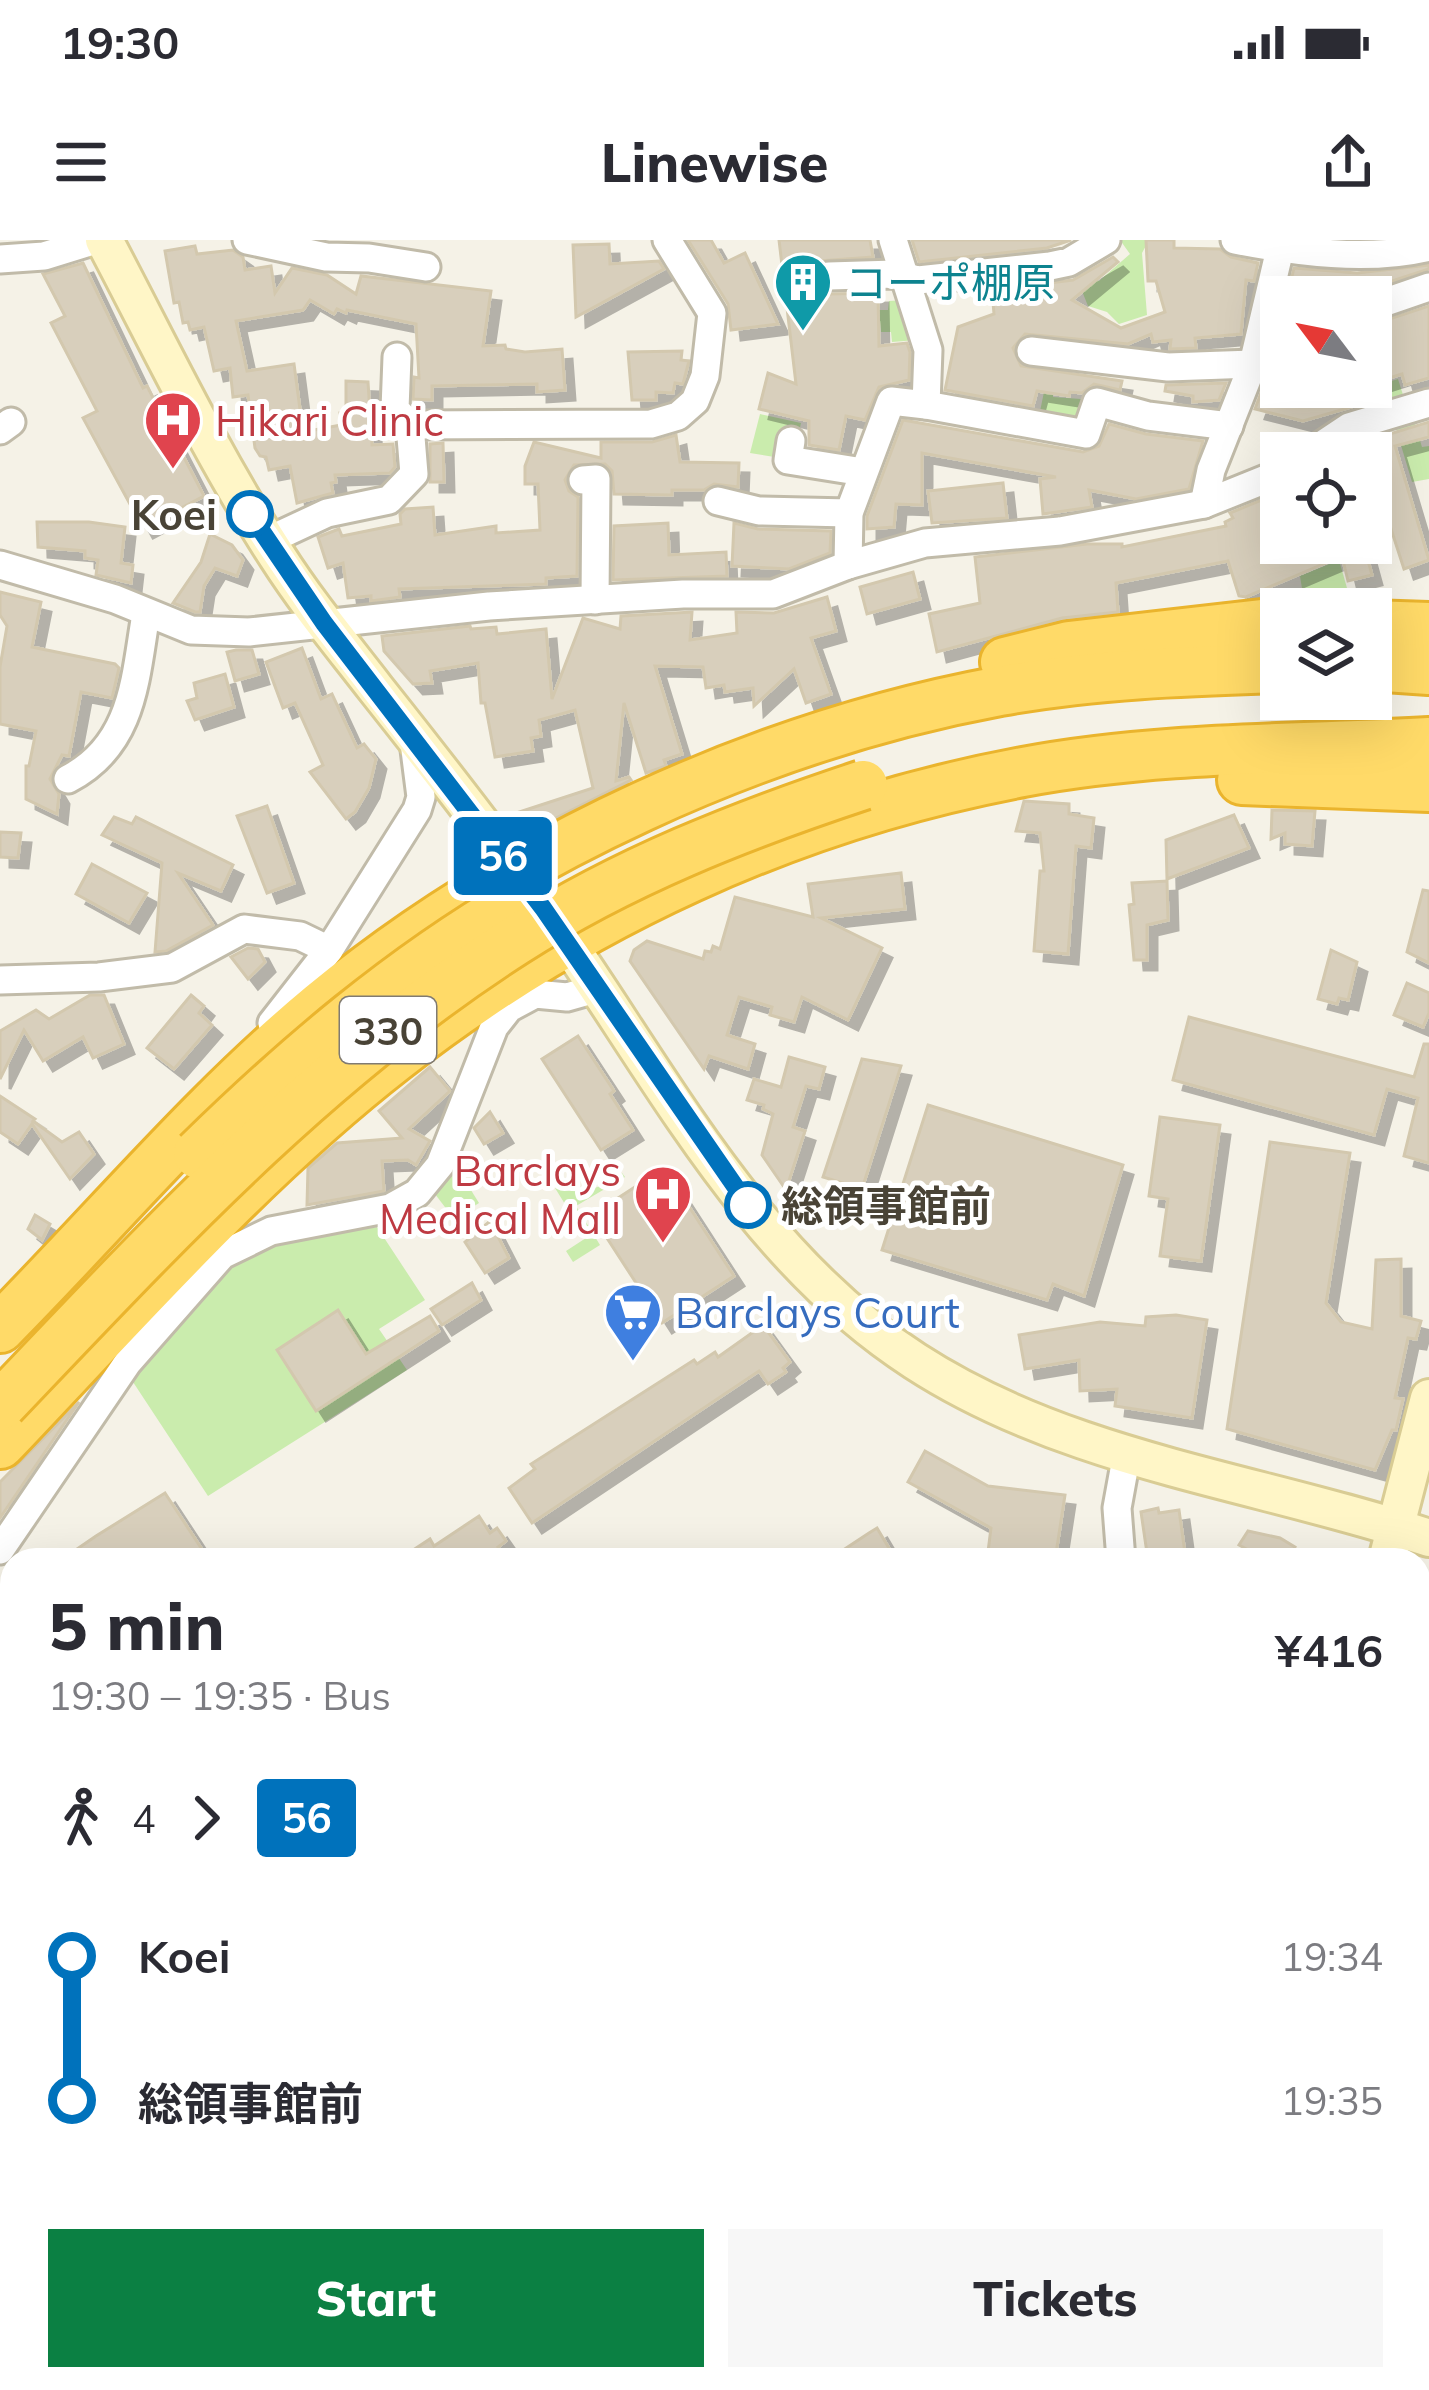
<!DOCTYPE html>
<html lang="en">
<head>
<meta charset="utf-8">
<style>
	:root { --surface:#fff; --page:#f7f7f7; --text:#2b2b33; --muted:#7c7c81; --accent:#0b8043 }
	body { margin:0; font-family:Mulish,"Noto Sans JP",sans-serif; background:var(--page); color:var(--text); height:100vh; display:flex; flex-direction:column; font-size:45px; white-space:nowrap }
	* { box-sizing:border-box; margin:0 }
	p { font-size:39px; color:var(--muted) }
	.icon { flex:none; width:66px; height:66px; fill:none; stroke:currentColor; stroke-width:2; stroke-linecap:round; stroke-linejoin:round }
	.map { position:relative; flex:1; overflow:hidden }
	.drawer { position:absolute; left:0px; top:1308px; width:1431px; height:843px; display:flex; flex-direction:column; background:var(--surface); border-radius:36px 36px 0 0; box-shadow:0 12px 48px #0002 }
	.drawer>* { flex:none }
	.badge { padding:0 24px; border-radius:9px; font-size:42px; line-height:78px }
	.needle { width:78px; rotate:302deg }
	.controls { position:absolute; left:1260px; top:36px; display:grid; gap:24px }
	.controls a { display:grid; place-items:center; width:132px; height:132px; border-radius:0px; background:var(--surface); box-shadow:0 12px 48px #0002; font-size:60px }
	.map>.badge { position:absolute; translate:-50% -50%; box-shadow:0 0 0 6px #fff }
	.legs { display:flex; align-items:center; gap:18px; height:132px; padding:0 48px; font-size:39px }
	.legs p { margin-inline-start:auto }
	.head { display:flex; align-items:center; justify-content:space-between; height:204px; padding:0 48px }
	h1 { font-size:66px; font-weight:800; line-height:90px }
	.cta { display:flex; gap:24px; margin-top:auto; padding:24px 48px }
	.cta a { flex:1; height:138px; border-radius:0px; background:var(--accent); color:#fff; font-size:48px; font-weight:800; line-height:138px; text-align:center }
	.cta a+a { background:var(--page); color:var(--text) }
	ul { padding:0 48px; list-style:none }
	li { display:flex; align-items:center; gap:42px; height:144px; font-size:45px }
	li i { display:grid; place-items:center; width:18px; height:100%; margin:0 15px; background:currentColor }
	li i::after { content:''; width:30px; height:30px; margin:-15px; border:9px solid; border-radius:50%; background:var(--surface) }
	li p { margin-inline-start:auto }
	li:first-child i { background:linear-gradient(#0000 50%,currentColor 0) }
	li:last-child i { background:linear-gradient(currentColor 50%,#0000 0) }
	.status { display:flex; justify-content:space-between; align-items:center; height:84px; padding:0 60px; background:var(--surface); direction:ltr }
	.status svg { height:33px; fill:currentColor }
	header { display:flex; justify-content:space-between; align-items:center; height:156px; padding:0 48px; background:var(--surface); font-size:54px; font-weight:800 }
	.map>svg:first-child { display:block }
	.green { fill:#caecad }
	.building { fill:#d8cfbc; stroke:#d3c8ae; stroke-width:3; filter:url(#shadow) }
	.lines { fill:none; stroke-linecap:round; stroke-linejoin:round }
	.street-casing { stroke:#c1bba9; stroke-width:33 }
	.secondary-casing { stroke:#d9cc94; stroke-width:42 }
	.highway-casing { stroke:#eab42d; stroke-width:54 }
	.street { stroke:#fff; stroke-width:27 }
	.secondary { stroke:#fff6c7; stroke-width:36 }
	.highway { stroke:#ffda68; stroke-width:48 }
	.highway-bridge-casing { stroke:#eab42d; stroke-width:54; stroke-linecap:butt }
	.highway-bridge { stroke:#ffda68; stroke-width:48 }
	.line-1-casing { stroke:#fff; stroke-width:27 }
	.line-1 { stroke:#0072bc; stroke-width:18 }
	.stop-1-dot { fill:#fff; stroke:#0072bc; stroke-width:6 }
	.labels { text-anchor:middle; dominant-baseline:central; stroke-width:10; stroke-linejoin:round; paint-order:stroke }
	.shield { fill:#fff; stroke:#807b72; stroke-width:3 }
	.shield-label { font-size:39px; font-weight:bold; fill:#494336 }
	.culture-label { font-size:42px; fill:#0d838f; stroke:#fff; text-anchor:start }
	.health-label { font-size:42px; fill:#be3a42; stroke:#fff; text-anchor:start }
	.stop-label { font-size:42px; font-weight:bold; fill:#494336; stroke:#fff; text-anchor:end }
	.shop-label { font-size:42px; fill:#366cbe; stroke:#fff; text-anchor:start }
</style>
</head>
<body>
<div class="status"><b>19:30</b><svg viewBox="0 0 49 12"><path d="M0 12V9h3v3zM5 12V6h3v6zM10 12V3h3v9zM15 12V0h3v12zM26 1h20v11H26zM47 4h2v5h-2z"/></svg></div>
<header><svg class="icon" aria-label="menu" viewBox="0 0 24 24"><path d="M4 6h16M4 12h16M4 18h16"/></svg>Linewise<svg class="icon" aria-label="share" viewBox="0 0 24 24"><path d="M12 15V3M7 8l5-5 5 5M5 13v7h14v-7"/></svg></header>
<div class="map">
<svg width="1429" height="2150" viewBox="0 0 1429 2150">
	<defs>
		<filter id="shadow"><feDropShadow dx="10" dy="10" stdDeviation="0" flood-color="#0004"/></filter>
	</defs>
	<rect width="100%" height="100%" fill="#f5f2e7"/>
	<g class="green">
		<polygon points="1120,0 1149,0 1142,13 1147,75 1119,84 1107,72 1088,66 1080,46 1096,39 1099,41 1130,14"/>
		<polygon points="905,60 917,100 892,102 891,92 881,92 879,70 888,70 889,61"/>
		<polygon points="1398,139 1404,158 1374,167 1369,148"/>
		<polygon points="1045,147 1054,148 1053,157 1095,160 1086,189 1038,181"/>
		<polygon points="760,174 801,183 793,220 750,213"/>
		<polygon points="1413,177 1422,207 1429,206 1429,239 1412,242 1394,182"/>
		<polygon points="1339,320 1351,362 1304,361 1300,336"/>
		<polygon points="456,926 479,963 454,979 435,954"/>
		<path d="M 622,933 L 625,937 L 576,966 L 600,1005 L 573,1022 L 566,1011 L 586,998 L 555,948 C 586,956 596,949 622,933 Z"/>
		<polygon points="377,987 425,1060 379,1089 407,1130 208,1256 133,1142 138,1130 229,1028 280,1003"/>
		<polygon points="0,1821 12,1842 12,1890 0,1891"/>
		<polygon points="1003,2139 1067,2139 1068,2150 1008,2150"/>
	</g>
	<g class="building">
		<polygon points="688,0 711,0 724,23 745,13 778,84 731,90 728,64"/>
		<polygon points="779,0 870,0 873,17 819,21 813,29 813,44 828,54 878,53 879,106 907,103 910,112 909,140 879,147 865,180 846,176 839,210 809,205 809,181 759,169 768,133 796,144"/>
		<polygon points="912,0 1071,0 1047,8 919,22"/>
		<polygon points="1146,0 1174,0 1174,8 1220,9 1231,17 1258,23 1254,41 1246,40 1241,94 1195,98 1196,108 1170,109 1171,100 1153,102 1151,94 1128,104 1025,94 1013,108 1021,126 1122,141 1120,150 1094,144 1082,153 1070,152 1069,156 1037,151 1033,166 945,150 958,87 994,74 992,50 1073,40 1113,17 1118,22 1072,60 1121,88 1165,72 1156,41 1148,41"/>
		<polygon points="609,4 610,24 659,21 664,29 576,77 573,5"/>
		<polygon points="195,6 197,14 233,10 243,17 245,30 271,26 275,53 292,28 327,35 356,54 361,36 491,51 483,106 505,105 506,109 525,112 562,109 565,150 537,152 537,144 432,146 432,160 413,159 414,137 419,138 416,84 347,70 346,73 337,69 334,74 310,60 303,70 236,81 247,131 294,124 303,192 341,185 340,173 346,173 346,141 368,142 372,205 393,204 395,227 390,233 335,235 336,242 331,243 333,253 297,263 290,226 269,230 266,217 260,216 255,208 248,155 233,157 230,128 214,131 204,87 190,90 188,82 183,83 179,62 174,63 165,11"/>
		<polygon points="83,23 143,148 147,146 204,256 143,288 83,178 97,171 51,83 65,76 43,34"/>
		<polygon points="1429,25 1429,29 1380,45 1340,45 1343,57 1287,57 1294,28 1357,33"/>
		<polygon points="1429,66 1429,138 1405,145 1402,134 1371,144 1371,85"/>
		<polygon points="682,111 681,120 689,121 683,144 675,143 673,153 656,152 656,160 632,160 628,112"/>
		<polygon points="1226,143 1219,160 1193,162 1193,156 1165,151 1166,145"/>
		<polygon points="1297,147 1365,147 1369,162 1303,181 1255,169 1262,150 1272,150 1275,156"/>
		<polygon points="903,180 1083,212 1099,206 1109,184 1146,194 1203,201 1189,249 1136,259 1089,250 1092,267 1043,274 1040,239 1056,237 922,213 922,265 896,264 894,287 867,289 867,276"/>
		<polygon points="1429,182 1429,197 1395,206 1429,320 1404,329 1371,227 1371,213 1342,213 1357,204"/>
		<polygon points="676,195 680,222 739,223 738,247 714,244 704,250 672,250 672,255 614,254 612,231 605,224 574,225 565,240 569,251 578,257 577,336 546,338 546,344 399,349 400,357 371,361 371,356 348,358 343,323 328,328 318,297 339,289 342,296 401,284 400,274 405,269 433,267 435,295 496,286 496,293 540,290 538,244 525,244 525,226 534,202 601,218 601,202 652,202"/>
		<polygon points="443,203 444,242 430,242 430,204"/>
		<polygon points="1003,243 1007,278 932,283 928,251"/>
		<polygon points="1281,252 1281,303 1371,303 1364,306 1372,335 1348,341 1342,316 1246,357 1239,356 1228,321 1116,343 1118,372 1062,378 937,412 929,374 980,363 975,317 1087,304 1122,304 1122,307 1226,286 1225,282 1233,278 1230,273"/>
		<polygon points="37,282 89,282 125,287 121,323 133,325 131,343 96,335 98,320 85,318 85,311 38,307"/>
		<polygon points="668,283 669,315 726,312 727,336 613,340 614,286"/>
		<polygon points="734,283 758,289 831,291 830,313 789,329 732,326"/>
		<polygon points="210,294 232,305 243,320 237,336 215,328 204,346 200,372 195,372 173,363 201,322"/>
		<polygon points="913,332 920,359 867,374 860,347"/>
		<polygon points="0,352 41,362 32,407 115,424 119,428 112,458 81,452 69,516 62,515 50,539 59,554 57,574 26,559 26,526 29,526 36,491 0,484 0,427 7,386 0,375"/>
		<polygon points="827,357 836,391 811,398 831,454 806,463 794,429 754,466 753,448 725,452 724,445 706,448 703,427 655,426 682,514 664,520 666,526 646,533 624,463 616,541 629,537 631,540 544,584 504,577 593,548 575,470 539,480 541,496 531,498 533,511 495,517 485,463 481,463 478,423 430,431 432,443 413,444 384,411 382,396 470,386 471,389 496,387 497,394 546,389 552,459 583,378 620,389 621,376 692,372 690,400 737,393 736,372 774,373"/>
		<polygon points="302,408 321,459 332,454 357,508 364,504 376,519 369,548 355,572 346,579 310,532 323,525 295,463 283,468 266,422"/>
		<polygon points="236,410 252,410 259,434 235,441 227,412"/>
		<polygon points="225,434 234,467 195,480 187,461 197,458 194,443"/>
		<polygon points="1024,561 1069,564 1069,574 1094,578 1091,608 1076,606 1068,714 1034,711 1040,631 1044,631 1040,593 1016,591"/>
		<polygon points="267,566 294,643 267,653 237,576"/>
		<polygon points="1272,570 1315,571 1312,606 1285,604 1285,593 1271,599"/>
		<polygon points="1234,575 1249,608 1167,639 1166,600"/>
		<polygon points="114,577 132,584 136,577 233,625 221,651 178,633 213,685 166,711 155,712 162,623 102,595"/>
		<polygon points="0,592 21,593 18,618 0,617"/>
		<polygon points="92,624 147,653 129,683 76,654"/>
		<polygon points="901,633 905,669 821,678 882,708 848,780 802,757 794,782 770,775 772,767 739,757 727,795 755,804 748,829 709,816 704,829 630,721 634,710 647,701 703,719 705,711 711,712 713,706 720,709 735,657 813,677 808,644"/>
		<polygon points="1167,641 1168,680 1147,685 1147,720 1134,720 1129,665 1134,664 1132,643"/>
		<polygon points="1423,650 1429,651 1429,723 1407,712"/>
		<polygon points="248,708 258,709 265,722 248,739 231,717"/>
		<polygon points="1331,710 1357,722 1348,760 1339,758 1337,764 1318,759"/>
		<polygon points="1407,743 1429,753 1429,773 1423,787 1394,775"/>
		<polygon points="90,755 104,755 124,804 93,818 83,797 43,821 24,790 0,839 0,791 36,770 49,779"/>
		<polygon points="191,755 204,766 199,773 212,785 174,829 147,808"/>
		<polygon points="1189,777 1414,837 1424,804 1429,804 1429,923 1404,916 1418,858 1387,849 1374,895 1173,840"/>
		<polygon points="578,796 614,851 610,854 633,890 601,910 542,819"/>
		<polygon points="789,817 825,827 819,849 806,846 793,887 805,891 786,950 762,915 773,874 763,869 764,865 747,860 754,839 781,847"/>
		<polygon points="862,819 901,826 862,949 823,937"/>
		<polygon points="430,827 450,851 409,889 430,901 416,925 408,920 382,921 384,951 307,965 308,928 337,903 402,898 379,871"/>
		<polygon points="0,856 35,879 33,881 62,902 79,892 94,914 70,939 32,884 18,904 0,892"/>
		<polygon points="928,865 1123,925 1084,1056 1053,1044 1047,1060 882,1010"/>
		<polygon points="490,872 503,893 484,904 474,888"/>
		<polygon points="1160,877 1220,885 1201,1021 1160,1016 1168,959 1149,956"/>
		<polygon points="1270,902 1350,913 1326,1063 1341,1082 1372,1089 1376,1020 1401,1019 1401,1076 1421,1081 1416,1099 1408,1098 1395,1158 1403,1159 1396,1190 1392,1190 1375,1230 1227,1189"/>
		<polygon points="664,928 734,1036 662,1083 592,975"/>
		<polygon points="35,975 50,984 42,1000 28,989"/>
		<polygon points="490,981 509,1018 485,1033 465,1002"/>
		<polygon points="472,1043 481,1060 442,1085 431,1069"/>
		<polygon points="338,1070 366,1114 430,1076 439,1091 316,1171 277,1110"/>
		<polygon points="1176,1075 1207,1080 1192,1178 1115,1166 1117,1149 1080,1151 1079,1120 1025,1129 1019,1095 1100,1082 1145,1086 1146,1077"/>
		<polygon points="763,1085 790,1122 783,1128 786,1132 768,1144 759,1131 532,1283 509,1248 535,1229 531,1224 694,1120 697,1124 715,1112 718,1117"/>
		<polygon points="79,1162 0,1278 0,1242"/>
		<polygon points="925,1211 988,1246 1065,1255 1055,1320 987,1320 991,1288 908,1242"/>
		<polygon points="165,1253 209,1320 61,1320 96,1296"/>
		<polygon points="1158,1268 1159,1273 1179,1270 1186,1320 1148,1320 1141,1272"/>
		<polygon points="479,1276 490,1293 497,1288 506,1301 498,1307 507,1320 398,1320 430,1299 434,1306"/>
		<polygon points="877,1288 896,1320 828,1320 869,1293"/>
		<polygon points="1248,1291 1280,1298 1295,1307 1288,1320 1267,1320 1239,1305"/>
	</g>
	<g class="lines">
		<defs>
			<g id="street">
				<polyline points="247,0 326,17 369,18 426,27"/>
				<path d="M 1235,0 C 1296,12 1368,22 1429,7"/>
				<polyline points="0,19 44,16 96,0"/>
				<polyline points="829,36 895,34 918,40 1050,26 1069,22 1106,0"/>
				<polyline points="1371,67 1429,47"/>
				<polyline points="1031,111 1168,127 1253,124 1281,109"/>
				<polyline points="397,117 395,169 410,185"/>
				<polyline points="926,165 1086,194 1097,162 1148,176 1229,186"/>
				<polyline points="0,190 11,182"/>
				<polyline points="791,201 788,220 863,232"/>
				<polyline points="1310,213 1349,187 1429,163"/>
				<polyline points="583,240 596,239 595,360"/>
				<polyline points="718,261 759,271 849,273"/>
				<polyline points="1204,264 1211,230 1253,124 1280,9"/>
				<polyline points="267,301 327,273 389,260 414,234 410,185 651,184 678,176 695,161 705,136 712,73 667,0"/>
				<polyline points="0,325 115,359 191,390 249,392 489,366 683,354 773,354 848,325 925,303 1060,291 1204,264 1281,233"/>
				<polyline points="848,325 849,273 891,161 926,165 928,110 893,0"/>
				<path d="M 68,539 C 134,505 135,438 146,374"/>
				<polyline points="0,740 99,737 172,728 244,689 300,696 329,710"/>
				<polyline points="272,783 329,710 417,570 421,557 414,502"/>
				<polyline points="0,1310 128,1122 222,1015 271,991 390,968 417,953 440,925 494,787 509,768 535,754 567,757 599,748"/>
				<polyline points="1121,1320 1117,1268 1127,1213"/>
				<polyline points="295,2139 299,2150"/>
				<polyline points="466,2139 468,2150"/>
				<polyline points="630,2139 630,2150"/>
				<polyline points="740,2139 740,2150"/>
				<polyline points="557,2150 560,2139"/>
				<polyline points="815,2150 906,2139"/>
			</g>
			<g id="secondary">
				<path d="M 104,0 C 160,106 212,216 277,316 C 307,363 342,405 376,449 C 434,522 493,597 547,673 C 659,831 749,1014 915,1121 C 1069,1221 1258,1241 1429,1298"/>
				<polyline points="1387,1320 1429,1158"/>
				<polyline points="1419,1554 1429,1578"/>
				<polyline points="1419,1957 1429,1930"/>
				<polyline points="69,2150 87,2139"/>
				<polyline points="1330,2150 1335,2139"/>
			</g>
			<g id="highway">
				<polyline points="1371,385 1429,387"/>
				<polyline points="1005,422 1069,406 1281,382"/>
				<polyline points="1371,426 1429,430"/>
				<polyline points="1242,540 1429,547"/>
				<path d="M 0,1088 C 107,980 204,863 321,766 C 508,611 762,495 1000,451 C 1093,434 1187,431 1281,428"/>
				<path d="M 0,1204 C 126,1072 250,930 394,818 C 578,674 793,575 1023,532 C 1156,507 1294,509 1429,502"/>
			</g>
		</defs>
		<use href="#street" class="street-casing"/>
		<use href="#secondary" class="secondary-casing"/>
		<use href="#highway" class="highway-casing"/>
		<use href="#street" class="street"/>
		<use href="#secondary" class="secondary"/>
		<use href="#highway" class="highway"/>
		<defs>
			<g id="highway-bridge">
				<path d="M 198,914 C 296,818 400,729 519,660"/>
				<path d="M 2,1164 C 162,996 318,827 515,701 C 622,632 742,585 863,545"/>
			</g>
		</defs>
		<use href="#highway-bridge" class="highway-bridge-casing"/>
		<use href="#highway-bridge" class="highway-bridge"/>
	</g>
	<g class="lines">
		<defs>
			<polyline id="line-1" points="250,274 324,383 543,668 748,965"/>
		</defs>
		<use href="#line-1" class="line-1-casing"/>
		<use href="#line-1" class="line-1"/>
	</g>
	<defs>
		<symbol id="building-pin" viewBox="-11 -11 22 30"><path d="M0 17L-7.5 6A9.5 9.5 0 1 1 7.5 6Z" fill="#0f9aa8" stroke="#fff"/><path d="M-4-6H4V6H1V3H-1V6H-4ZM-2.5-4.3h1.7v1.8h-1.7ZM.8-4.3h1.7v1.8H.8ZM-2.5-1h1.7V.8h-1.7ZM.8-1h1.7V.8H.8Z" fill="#fff"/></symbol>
		<symbol id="hospital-pin" viewBox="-11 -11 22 30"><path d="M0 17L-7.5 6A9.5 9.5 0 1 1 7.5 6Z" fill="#e0444e" stroke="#fff"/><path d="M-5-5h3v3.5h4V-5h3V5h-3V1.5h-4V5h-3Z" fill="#fff"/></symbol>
		<symbol id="supermarket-pin" viewBox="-11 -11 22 30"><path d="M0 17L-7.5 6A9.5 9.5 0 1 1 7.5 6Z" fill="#3f7fe0" stroke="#fff"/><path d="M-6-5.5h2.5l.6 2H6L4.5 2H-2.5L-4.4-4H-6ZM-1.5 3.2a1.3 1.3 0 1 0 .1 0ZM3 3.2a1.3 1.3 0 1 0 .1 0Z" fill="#fff"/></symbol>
	</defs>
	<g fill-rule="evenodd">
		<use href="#building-pin" x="770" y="9" width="66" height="90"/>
		<use href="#hospital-pin" x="140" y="147" width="66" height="90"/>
		<use href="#hospital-pin" x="630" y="921" width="66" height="90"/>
		<use href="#supermarket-pin" x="600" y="1039" width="66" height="90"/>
	</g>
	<g class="stop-1-dot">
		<circle cx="250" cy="274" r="21"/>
		<circle cx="748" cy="965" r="21"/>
	</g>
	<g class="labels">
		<rect class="shield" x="340" y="757" width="96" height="66" rx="9"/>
		<g class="shield-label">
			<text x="388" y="790">330</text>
		</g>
		<g class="culture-label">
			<text x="845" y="42">コーポ棚原</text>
		</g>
		<g class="health-label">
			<text x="215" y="180">Hikari Clinic</text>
			<text x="621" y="930" text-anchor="end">Barclays<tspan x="621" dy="48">Medical Mall</tspan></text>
		</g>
		<g class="stop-label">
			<text x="217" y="274">Koei</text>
			<text x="781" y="965" text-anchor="start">総領事館前</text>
		</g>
		<g class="shop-label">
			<text x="675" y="1072">Barclays Court</text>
		</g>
	</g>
</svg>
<div class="controls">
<a><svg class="needle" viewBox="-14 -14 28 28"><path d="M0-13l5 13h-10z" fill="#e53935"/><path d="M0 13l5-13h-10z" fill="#7c7c81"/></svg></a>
<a><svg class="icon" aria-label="locate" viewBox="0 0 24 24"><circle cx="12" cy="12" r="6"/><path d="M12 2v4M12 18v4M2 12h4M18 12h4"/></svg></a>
<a><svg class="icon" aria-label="layers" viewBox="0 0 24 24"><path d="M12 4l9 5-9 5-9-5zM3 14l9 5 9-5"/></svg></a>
</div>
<b class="badge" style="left:503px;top:616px;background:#0072bc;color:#fff">56</b>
<section class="drawer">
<div class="head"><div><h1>5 min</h1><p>19:30 – 19:35 · Bus</p></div><b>¥416</b></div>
<div class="legs"><svg class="icon" aria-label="walk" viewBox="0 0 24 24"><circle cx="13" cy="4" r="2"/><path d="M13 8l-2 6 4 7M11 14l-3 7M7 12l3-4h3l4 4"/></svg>4<svg class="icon" aria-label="forward" viewBox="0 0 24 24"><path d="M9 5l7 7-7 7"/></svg><b class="badge" style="background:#0072bc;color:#fff">56</b></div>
<ul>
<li><i style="color:#0072bc"></i><b>Koei</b><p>19:34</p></li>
<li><i style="color:#0072bc"></i><b>総領事館前</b><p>19:35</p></li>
</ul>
<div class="cta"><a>Start</a><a>Tickets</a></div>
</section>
</div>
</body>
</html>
